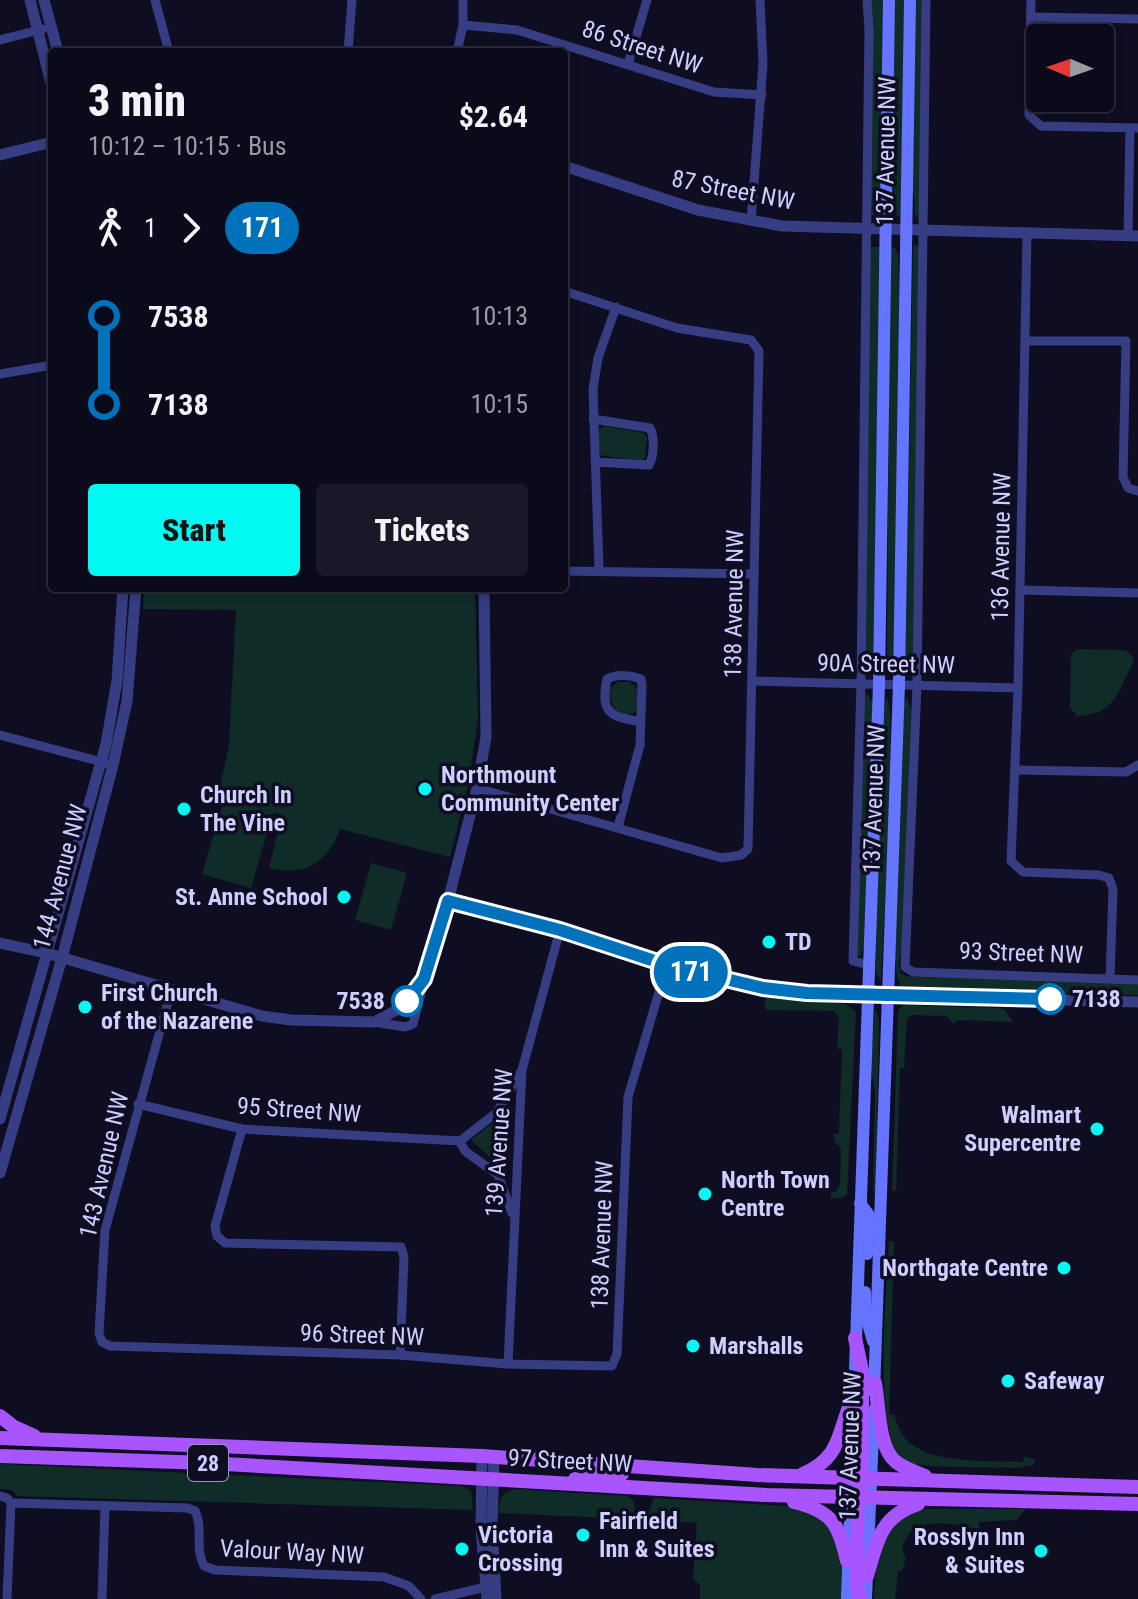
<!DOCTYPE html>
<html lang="en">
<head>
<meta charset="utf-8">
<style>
	:root { --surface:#0a0a1a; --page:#181827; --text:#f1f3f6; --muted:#999aa2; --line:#2a2b39; --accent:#00f9f2 }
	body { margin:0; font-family:"Roboto Condensed",sans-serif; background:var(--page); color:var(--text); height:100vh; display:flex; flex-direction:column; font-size:30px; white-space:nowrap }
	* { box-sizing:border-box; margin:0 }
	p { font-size:26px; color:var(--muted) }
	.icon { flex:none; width:44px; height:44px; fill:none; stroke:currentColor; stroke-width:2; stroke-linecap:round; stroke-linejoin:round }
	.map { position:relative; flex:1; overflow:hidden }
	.drawer { position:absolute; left:48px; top:48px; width:520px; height:544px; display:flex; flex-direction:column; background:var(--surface); border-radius:8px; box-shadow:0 4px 12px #0003,0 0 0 2px var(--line) }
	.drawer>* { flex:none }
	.badge { padding:0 16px; border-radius:26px; font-size:28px; line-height:52px }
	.needle { width:52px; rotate:272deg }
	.tools { position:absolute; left:1026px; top:24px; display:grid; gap:16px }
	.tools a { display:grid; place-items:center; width:88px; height:88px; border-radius:8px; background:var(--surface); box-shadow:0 4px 12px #0003,0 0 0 2px var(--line); font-size:40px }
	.map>.badge { position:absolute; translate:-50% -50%; box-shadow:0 0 0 4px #fff }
	.legs { display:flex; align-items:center; gap:12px; height:88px; padding:0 40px; font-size:26px }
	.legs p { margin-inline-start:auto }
	.overview { display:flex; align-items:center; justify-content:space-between; height:136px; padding:0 40px }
	h1 { font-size:44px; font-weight:800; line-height:60px }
	.cta { display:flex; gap:16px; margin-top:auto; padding:16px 40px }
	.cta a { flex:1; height:92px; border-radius:8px; background:var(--accent); color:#111; font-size:32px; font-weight:800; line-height:92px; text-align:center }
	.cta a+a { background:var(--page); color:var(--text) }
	ul { padding:0 40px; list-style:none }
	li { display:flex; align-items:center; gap:28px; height:88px; font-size:30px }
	li i { display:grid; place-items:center; width:12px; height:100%; margin:0 10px; background:currentColor }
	li i::after { content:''; width:20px; height:20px; margin:-10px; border:6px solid; border-radius:50%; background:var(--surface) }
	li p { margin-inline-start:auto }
	li:first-child i { background:linear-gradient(#0000 50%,currentColor 0) }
	li:last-child i { background:linear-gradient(currentColor 50%,#0000 0) }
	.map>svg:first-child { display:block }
	.green { fill:#102c27 }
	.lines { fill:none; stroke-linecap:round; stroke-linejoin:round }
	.minor { stroke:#363d82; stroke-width:9 }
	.tertiary { stroke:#363d82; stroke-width:11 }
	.secondary { stroke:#6575ff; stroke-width:12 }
	.primary { stroke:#a955ff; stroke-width:14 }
	.line-1-casing { stroke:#fff; stroke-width:18 }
	.line-1 { stroke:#0072bc; stroke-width:12 }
	.poi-dot { fill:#00f9f2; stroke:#0e0d22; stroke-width:3 }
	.stop-1-dot { fill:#fff; stroke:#0072bc; stroke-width:4 }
	.labels { text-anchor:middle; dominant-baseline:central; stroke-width:7; stroke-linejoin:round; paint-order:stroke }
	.shield { fill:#0e0d22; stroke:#9494bd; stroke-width:2 }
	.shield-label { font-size:22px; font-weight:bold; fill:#ceceff }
	.street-label { font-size:24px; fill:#ceceff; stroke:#0e0d22 }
	.poi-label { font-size:24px; font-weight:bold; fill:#ceceff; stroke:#0e0d22; text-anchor:start }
	.stop-label { font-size:24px; font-weight:bold; fill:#ceceff; stroke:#0e0d22; text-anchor:start }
</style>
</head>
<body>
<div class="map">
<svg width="1138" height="1599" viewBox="0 0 1138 1599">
	<rect width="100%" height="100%" fill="#0e0d22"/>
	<g class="green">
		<polygon points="871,0 884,0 881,210 878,220 874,221 871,211"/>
		<polygon points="894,0 904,0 901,210 899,218 894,211"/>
		<polygon points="914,0 922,0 920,211 918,217 915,217 914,194 912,194"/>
		<polygon points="893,245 898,254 900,339 894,668 890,670 887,661 890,255"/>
		<polygon points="913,245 917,245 919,253 913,660 909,674 905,669"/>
		<polygon points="870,247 880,247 874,662 868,673 865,666"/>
		<polygon points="604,426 644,433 647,438 645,458 640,461 600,455 598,431"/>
		<path d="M 144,588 L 475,588 L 478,719 L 468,786 L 450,857 L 340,829 C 328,863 304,877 269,868 L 282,815 L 273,812 L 251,888 L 202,874 L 224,800 L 218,798 L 229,744 L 236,610 L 143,609 Z"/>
		<path d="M 1077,649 L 1125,650 L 1133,657 L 1133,662 C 1118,692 1115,715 1077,716 L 1070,708 L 1071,654 Z"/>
		<path d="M 617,682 L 630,682 L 637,689 L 637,709 L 634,713 C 615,719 610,704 610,689 Z"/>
		<polygon points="867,693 873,703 864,946 860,957 856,954 863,705"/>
		<polygon points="907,696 911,710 903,947 898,963 901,974 910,977 1138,982 1138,995 903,988 899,986 900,982 897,977 896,961 894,961 903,705"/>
		<polygon points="887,697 890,708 891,792 881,982 876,973 876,882 883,706"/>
		<polygon points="371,863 407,873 391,930 355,920"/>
		<polygon points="766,998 846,1004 856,1012 847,1195 841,1198 831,1198 831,1192 836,1192 840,1184 841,1148 834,1141 834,1134 839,1134 842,1049 837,1049 839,1016 833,1011 767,1010 764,1007"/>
		<polygon points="903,1005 997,1008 1005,1010 1013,1022 957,1020 954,1024 946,1016 911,1015 907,1019 904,1068 900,1068 896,1191 892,1191 898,1011"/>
		<polygon points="875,1008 879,1019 876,1186 873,1193 875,1095 871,1066"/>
		<polygon points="510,1109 506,1172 471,1140"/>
		<path d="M 889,1241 L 894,1242 L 889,1414 L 894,1415 C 897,1424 901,1435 909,1442 C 934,1465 990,1460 1023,1462 L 1024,1456 L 1036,1460 L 1033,1465 L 1017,1468 C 995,1467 922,1469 906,1462 C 870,1444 888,1280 889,1241 Z"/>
		<polygon points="0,1464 461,1486 471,1490 473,1510 18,1496 11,1490 0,1489"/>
		<path d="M 514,1489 L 627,1496 C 637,1500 635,1510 633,1519 L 499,1513 C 499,1501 501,1492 514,1489 Z"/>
		<polygon points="654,1498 801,1507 827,1520 842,1557 842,1599 700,1599 700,1585 693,1578 697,1523 650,1520 647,1516"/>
		<path d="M 924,1509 L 1026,1509 L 1016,1520 L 979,1522 L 979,1529 C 958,1526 920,1513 905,1540 C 901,1547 902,1551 906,1558 L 902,1571 L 898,1571 L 895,1599 L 874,1599 C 876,1559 877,1518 924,1509 Z"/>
	</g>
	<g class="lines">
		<g class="minor">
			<polyline points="155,0 169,52"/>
			<polyline points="867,0 869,30 861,683 853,961 869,965"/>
			<polyline points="926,0 917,685 905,967 913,972 1138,980"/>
			<polyline points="1031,0 1029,115 1041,126 1138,128"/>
			<polyline points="1031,17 1138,19"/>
			<polyline points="463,25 517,30 714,92 762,95"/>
			<polyline points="0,40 43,29"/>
			<polyline points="348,52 352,0"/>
			<polyline points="457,52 463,25 463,0"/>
			<polyline points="628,64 647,0"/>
			<polyline points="751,221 763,64 760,0"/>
			<polyline points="1027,234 1018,688 1011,861 1023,872 1099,875 1109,878 1113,889 1110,979"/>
			<polyline points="1128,236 1130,128"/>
			<polyline points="1026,341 1126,341 1123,477 1128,488 1138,491"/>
			<polyline points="0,374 52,365"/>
			<path d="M 593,419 L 650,428 C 655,437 654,457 649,465 L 595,462"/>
			<polyline points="599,570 593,389 598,358 616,307"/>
			<polyline points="564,571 754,574"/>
			<polyline points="1020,590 1138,593"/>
			<polyline points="752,681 1018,688"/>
			<polyline points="0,735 106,763"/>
			<polyline points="1015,770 1126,772 1138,765"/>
			<polyline points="477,788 722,858 741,855 748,849 759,351 751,340 677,328 564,291"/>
			<path d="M 618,827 L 640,745 L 642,685 L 641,679 C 631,675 617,674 607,679 C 600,714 610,716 641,722"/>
			<polyline points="171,991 105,1230 99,1333 102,1342 110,1346 400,1355 508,1364 612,1366 617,1354 628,1097 667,965"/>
			<polyline points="374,1022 405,1027 413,1024 424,982"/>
			<polyline points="138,1104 242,1129 460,1141 496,1113 520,1073"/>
			<polyline points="242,1129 215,1226 217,1236 225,1243 401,1247 404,1257 400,1355"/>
			<polyline points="460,1141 465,1151 498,1175 512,1213"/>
			<polyline points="508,1364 522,1070 560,930"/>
			<polyline points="0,1496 7,1498 11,1503 7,1599"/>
			<path d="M 11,1503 L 187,1508 L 195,1511 C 204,1529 194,1547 204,1566 L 215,1570 L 384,1577 L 409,1586 L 421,1599"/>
			<polyline points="102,1599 105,1506"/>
			<polyline points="435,1599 490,1586"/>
		</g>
		<g class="tertiary">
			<polyline points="30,0 52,87"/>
			<polyline points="44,0 58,52"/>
			<polyline points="0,155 52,142"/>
			<polyline points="564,166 698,210 782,226 1138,236"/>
			<polyline points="448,901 560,930 714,978 763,988 807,993 1138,1002"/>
			<polyline points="0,943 46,953 262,1016 291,1020 374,1022 404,1006 424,979 448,901 477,788 486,737 484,588"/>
			<polyline points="0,1119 106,744 117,681 123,588"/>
			<polyline points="0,1173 62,958 113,765 127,701 136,588"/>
			<polyline points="482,1456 481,1529 487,1599"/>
			<polyline points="494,1457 492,1525 496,1599"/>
		</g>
		<g class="secondary">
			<polyline points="860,1203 869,1215 867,1254"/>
			<polyline points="865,1292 865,1313 873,1341"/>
			<polyline points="874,1392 899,684 910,0"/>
			<polyline points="847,1599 879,684 889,0"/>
			<polyline points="866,1599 874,1410"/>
		</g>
		<g class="primary">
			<polyline points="855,1338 862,1371 862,1485"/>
			<path d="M 875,1383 C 879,1404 878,1448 896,1462 C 904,1468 915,1472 925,1476"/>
			<polyline points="0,1416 14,1427 34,1436"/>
			<polyline points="0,1438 482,1456 758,1475 1138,1487"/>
			<polyline points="0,1456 207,1463 766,1495 1138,1504"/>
			<path d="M 803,1474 C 843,1457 837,1431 853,1398"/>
			<polyline points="575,1479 593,1475 622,1474"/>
			<polyline points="858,1492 857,1586 860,1599"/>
			<path d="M 794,1502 C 832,1511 839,1524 847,1561"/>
			<path d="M 867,1576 C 877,1542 880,1516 918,1504"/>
		</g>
	</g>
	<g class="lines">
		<defs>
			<polyline id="line-1" points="407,1001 424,979 448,901 560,930 667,965 763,988 807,993 1050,999"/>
		</defs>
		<use href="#line-1" class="line-1-casing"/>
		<use href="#line-1" class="line-1"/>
	</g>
	<g class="poi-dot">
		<circle cx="425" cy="789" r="8"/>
		<circle cx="184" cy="809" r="8"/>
		<circle cx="344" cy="897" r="8"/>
		<circle cx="769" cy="942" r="8"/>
		<circle cx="85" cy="1007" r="8"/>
		<circle cx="1097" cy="1129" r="8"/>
		<circle cx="705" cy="1194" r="8"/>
		<circle cx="1064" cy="1268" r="8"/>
		<circle cx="693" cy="1346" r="8"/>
		<circle cx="1008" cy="1381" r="8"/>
		<circle cx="583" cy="1535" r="8"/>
		<circle cx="462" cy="1549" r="8"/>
		<circle cx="1041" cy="1551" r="8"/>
	</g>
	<g class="stop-1-dot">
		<circle cx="1050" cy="999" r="14"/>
		<circle cx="407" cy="1001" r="14"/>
	</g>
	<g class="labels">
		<rect class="shield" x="188" y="1445" width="40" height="36" rx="6"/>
		<g class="shield-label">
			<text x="208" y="1463">28</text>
		</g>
		<g class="street-label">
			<text transform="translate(642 47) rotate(18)">86 Street NW</text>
			<text transform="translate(886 151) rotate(-89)">137 Avenue NW</text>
			<text transform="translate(733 190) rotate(11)">87 Street NW</text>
			<text transform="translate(1001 547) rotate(-89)">136 Avenue NW</text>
			<text transform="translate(734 604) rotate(-89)">138 Avenue NW</text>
			<text transform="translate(886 664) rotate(1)">90A Street NW</text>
			<text transform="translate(874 799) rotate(-88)">137 Avenue NW</text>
			<text transform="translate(60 877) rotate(-75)">144 Avenue NW</text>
			<text transform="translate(1021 953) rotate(2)">93 Street NW</text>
			<text transform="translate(299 1110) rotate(4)">95 Street NW</text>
			<text transform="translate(499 1143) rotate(-86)">139 Avenue NW</text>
			<text transform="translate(104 1165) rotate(-77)">143 Avenue NW</text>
			<text transform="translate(602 1235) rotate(-88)">138 Avenue NW</text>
			<text transform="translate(362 1335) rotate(2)">96 Street NW</text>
			<text transform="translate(850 1446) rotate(-88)">137 Avenue NW</text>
			<text transform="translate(570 1461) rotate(3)">97 Street NW</text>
			<text transform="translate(292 1552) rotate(3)">Valour Way NW</text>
		</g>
		<g class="poi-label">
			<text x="441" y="775">Northmount<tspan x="441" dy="28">Community Center</tspan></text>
			<text x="200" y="795">Church In<tspan x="200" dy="28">The Vine</tspan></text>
			<text x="328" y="897" text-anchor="end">St. Anne School</text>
			<text x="785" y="942">TD</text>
			<text x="101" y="993">First Church<tspan x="101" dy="28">of the Nazarene</tspan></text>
			<text x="1081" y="1115" text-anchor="end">Walmart<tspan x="1081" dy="28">Supercentre</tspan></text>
			<text x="721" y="1180">North Town<tspan x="721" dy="28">Centre</tspan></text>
			<text x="1048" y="1268" text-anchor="end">Northgate Centre</text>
			<text x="709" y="1346">Marshalls</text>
			<text x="1024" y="1381">Safeway</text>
			<text x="599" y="1521">Fairfield<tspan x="599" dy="28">Inn &amp; Suites</tspan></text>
			<text x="478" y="1535">Victoria<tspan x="478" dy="28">Crossing</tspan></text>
			<text x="1025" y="1537" text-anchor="end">Rosslyn Inn<tspan x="1025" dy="28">&amp; Suites</tspan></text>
		</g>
		<g class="stop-label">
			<text x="1072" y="999">7138</text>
			<text x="385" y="1001" text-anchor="end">7538</text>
		</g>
	</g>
</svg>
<div class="tools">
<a><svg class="needle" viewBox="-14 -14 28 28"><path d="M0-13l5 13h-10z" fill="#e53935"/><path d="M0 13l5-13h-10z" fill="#999aa2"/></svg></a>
</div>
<b class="badge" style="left:691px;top:972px;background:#0072bc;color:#fff">171</b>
<section class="drawer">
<div class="overview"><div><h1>3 min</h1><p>10:12 – 10:15 · Bus</p></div><b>$2.64</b></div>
<div class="legs"><svg class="icon" aria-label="walk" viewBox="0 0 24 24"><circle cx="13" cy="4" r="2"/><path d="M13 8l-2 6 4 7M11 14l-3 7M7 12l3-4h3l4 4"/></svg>1<svg class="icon" aria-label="forward" viewBox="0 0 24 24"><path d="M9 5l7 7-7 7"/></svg><b class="badge" style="background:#0072bc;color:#fff">171</b></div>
<ul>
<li><i style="color:#0072bc"></i><b>7538</b><p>10:13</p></li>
<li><i style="color:#0072bc"></i><b>7138</b><p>10:15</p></li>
</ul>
<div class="cta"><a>Start</a><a>Tickets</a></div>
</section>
</div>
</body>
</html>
